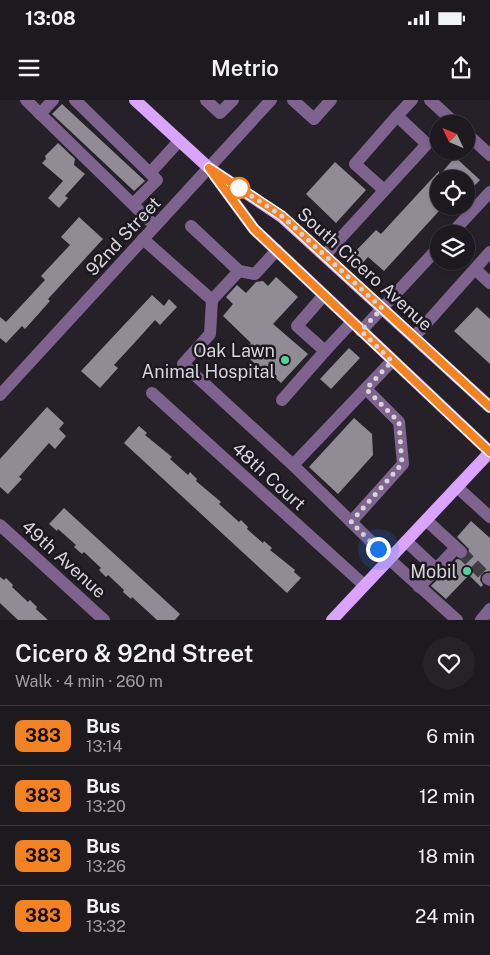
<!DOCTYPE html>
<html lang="en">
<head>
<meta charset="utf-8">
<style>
	:root { --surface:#1c191f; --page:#252228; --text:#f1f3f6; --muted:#a0a0a4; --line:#3a383d }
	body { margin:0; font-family:"Public Sans",sans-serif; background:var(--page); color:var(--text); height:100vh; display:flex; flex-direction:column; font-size:19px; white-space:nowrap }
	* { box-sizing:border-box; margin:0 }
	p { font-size:16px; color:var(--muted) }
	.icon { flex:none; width:28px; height:28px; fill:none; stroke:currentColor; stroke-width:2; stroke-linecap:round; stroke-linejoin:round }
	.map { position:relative; height:520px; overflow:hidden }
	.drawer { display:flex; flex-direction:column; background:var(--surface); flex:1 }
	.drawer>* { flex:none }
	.badge { padding:0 10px; border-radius:8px; font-size:18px; line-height:32px }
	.needle { width:32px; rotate:314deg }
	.buttons { position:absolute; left:430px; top:15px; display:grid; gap:10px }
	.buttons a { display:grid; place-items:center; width:45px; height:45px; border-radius:50%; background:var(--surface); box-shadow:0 1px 4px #0004,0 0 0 1px var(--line); font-size:25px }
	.you { position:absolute; width:25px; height:25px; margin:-12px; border:4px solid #fff; border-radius:50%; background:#1a73e8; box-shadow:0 0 0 8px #1a73e833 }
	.map>.badge { position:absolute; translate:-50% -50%; box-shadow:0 0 0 2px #fff }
	.round { display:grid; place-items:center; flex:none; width:52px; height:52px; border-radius:26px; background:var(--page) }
	.headline { display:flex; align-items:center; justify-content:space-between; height:85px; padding:0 15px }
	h1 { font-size:24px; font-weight:600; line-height:38px }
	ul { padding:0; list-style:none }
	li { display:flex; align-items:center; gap:15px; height:60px; padding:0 15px; border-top:1px solid var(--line) }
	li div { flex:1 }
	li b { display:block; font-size:19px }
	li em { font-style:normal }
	li .badge { min-width:55px; font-weight:700; text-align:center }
	.status { display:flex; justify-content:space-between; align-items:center; height:35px; padding:0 25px; background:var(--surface); direction:ltr }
	.status svg { height:14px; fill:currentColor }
	header { display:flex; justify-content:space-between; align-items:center; height:65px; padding:0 15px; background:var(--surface); font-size:22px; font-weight:600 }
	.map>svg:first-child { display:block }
	.building { fill:#918b96 }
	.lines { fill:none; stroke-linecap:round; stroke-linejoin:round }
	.minor-tunnel { stroke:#413c43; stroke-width:12; stroke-dasharray:12 6; stroke-linecap:butt }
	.minor { stroke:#7e638f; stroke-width:12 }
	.major { stroke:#daa3fd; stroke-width:12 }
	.line-casing { stroke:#fff; stroke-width:11 }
	.line { stroke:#f58220; stroke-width:8 }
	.walk { stroke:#d7d4d9; stroke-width:5; stroke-dasharray:0 9 }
	.stop-dot { fill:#fff; stroke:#f58220; stroke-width:2.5 }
	.poi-dot { fill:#4dd39a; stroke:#1c1820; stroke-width:2 }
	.labels { text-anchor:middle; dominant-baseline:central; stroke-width:5; stroke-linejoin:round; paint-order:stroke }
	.street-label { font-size:18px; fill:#d7d4d9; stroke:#1c1820 }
	.poi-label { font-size:18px; fill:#d7d4d9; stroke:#1c1820; text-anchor:end }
</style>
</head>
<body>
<div class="status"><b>13:08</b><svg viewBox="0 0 49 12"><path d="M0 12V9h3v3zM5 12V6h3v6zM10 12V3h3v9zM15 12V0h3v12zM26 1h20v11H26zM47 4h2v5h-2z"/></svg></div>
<header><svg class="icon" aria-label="menu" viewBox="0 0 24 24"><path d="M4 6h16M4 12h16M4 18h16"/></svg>Metrio<svg class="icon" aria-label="share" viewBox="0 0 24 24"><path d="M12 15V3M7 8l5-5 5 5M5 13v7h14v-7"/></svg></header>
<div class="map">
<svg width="490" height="520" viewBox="0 0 490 520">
	<rect width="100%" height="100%" fill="#262129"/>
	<g class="building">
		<polygon points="62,4 145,81 134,91 52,14"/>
		<polygon points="58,43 75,59 74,65 85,74 65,96 68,98 59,108 48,98 63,81 42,63 46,59 45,56"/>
		<polygon points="455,57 480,80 466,94 466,79 439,79 439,111 384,171 368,157 360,166 350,157 376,130 381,134 439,71 439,76"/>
		<polygon points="335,62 366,90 336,123 306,94"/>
		<polygon points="79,117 103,139 48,199 50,201 25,229 22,226 6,243 0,238 0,217 6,222 45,180 41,176 70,145 61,137"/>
		<polygon points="276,177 298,197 273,224 308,254 281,283 263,266 260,268 242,252 251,243 223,216 233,204 226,197 237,185 246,193 256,182 263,181 268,186"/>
		<polygon points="152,195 164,206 169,199 177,207 160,225 155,220 138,239 114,265 118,268 100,288 81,271"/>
		<polygon points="477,207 490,219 490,264 454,231"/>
		<polygon points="349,248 360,258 331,289 320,279"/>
		<polygon points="47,307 64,323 59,329 66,336 55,349 49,343 19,377 22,379 8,394 0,387 0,359"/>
		<polygon points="354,318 372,334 373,355 338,394 309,367"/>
		<polygon points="139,326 147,333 145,335 172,357 170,359 188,375 190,372 197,379 196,381 221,402 219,404 239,422 241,420 248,427 247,429 263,443 264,441 272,448 270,450 295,470 294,472 301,478 287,493 124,343"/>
		<polygon points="64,408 180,514 175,520 157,520 132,497 131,499 123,492 124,490 108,475 106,477 99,470 101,468 84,452 82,454 74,447 76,445 58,429 57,431 49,424"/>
		<polygon points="471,421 490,438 490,471 484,472 481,475 480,480 483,485 481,487 469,475 446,499 431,486 457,459 463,460 467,457 469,449 457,437"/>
		<polygon points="0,477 4,480 6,478 13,485 12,487 28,502 30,500 37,507 36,509 48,520 18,520 0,503"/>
	</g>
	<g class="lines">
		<polyline class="minor-tunnel" points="461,452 488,479"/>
		<g class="minor">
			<polyline points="26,0 155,126"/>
			<polyline points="75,0 157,80 133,104"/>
			<polyline points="206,0 220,13 233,0"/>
			<polyline points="293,0 314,19 331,0"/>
			<polyline points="430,0 456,24"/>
			<polyline points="40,14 53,0"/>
			<polyline points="466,33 490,55"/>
			<polyline points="150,73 179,41"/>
			<polyline points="384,90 355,64 397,16"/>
			<polyline points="191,126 239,171 212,200"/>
			<polyline points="451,134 490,92"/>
			<polyline points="143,139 212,200 210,234 183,264 293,365"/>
			<polyline points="325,155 427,44 397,16 412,0"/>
			<polyline points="475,169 490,183"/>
			<polyline points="239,171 255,174 277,150"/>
			<polyline points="324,195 297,226 325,251 352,222"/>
			<polyline points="361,231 439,147"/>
			<polyline points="414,237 490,152"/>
			<polyline points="392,261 293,365 389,459 457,520"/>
			<polyline points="152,293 364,485"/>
			<polyline points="0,295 271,0"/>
			<polyline points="282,300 325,251"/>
			<polyline points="457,387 490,417"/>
			<polyline points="426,420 461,452"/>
			<polyline points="351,422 403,364 399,322 366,289"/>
			<polyline points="0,425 104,520"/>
			<polyline points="406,441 436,469"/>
			<polyline points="488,479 490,480"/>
			<polyline points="419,487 456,448"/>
			<polyline points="481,520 490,509"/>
		</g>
		<g class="major">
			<polyline points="135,0 209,68 282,117 490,307"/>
			<polyline points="215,76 254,129 490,352"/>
			<polyline points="332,520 490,352"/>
		</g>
	</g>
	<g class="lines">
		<defs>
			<polyline id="line" points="490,307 282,116 209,68 254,129 490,352"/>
		</defs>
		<use href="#line" class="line-casing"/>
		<use href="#line" class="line"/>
		<polyline class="walk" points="239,88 238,87 282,116 382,208 361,231 392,261 366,289 399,322 402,364 351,422 378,449"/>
	</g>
	<circle class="stop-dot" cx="239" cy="88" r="10"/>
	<g class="poi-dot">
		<circle cx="285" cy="260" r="5"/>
		<circle cx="467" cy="471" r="5"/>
	</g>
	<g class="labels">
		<g class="street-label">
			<text transform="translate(123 136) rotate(-47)">92nd Street</text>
			<text transform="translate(365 169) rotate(42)">South Cicero Avenue</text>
			<text transform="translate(269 376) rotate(42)">48th Court</text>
			<text transform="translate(64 459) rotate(42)">49th Avenue</text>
		</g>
		<g class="poi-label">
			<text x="275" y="250">Oak Lawn<tspan x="275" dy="21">Animal Hospital</tspan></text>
			<text x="457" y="471">Mobil</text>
		</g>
	</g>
</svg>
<div class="buttons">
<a><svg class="needle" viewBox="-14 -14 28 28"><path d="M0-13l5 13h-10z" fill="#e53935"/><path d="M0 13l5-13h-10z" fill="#a0a0a4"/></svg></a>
<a><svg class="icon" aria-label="locate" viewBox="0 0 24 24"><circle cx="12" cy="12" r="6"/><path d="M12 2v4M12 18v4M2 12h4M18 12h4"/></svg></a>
<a><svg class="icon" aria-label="layers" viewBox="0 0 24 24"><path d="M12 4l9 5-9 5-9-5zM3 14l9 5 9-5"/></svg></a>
</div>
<div class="you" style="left:378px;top:449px"></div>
</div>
<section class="drawer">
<div class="headline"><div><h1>Cicero &amp; 92nd Street</h1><p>Walk · 4 min · 260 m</p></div><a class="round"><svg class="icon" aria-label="heart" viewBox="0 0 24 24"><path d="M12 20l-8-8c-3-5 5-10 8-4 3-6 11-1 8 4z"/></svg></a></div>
<ul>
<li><span class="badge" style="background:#f58220;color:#111">383</span><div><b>Bus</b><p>13:14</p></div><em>6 min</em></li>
<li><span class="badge" style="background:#f58220;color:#111">383</span><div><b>Bus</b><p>13:20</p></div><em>12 min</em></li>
<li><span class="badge" style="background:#f58220;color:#111">383</span><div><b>Bus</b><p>13:26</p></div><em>18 min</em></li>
<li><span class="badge" style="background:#f58220;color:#111">383</span><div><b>Bus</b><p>13:32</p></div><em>24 min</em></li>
</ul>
</section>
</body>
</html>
